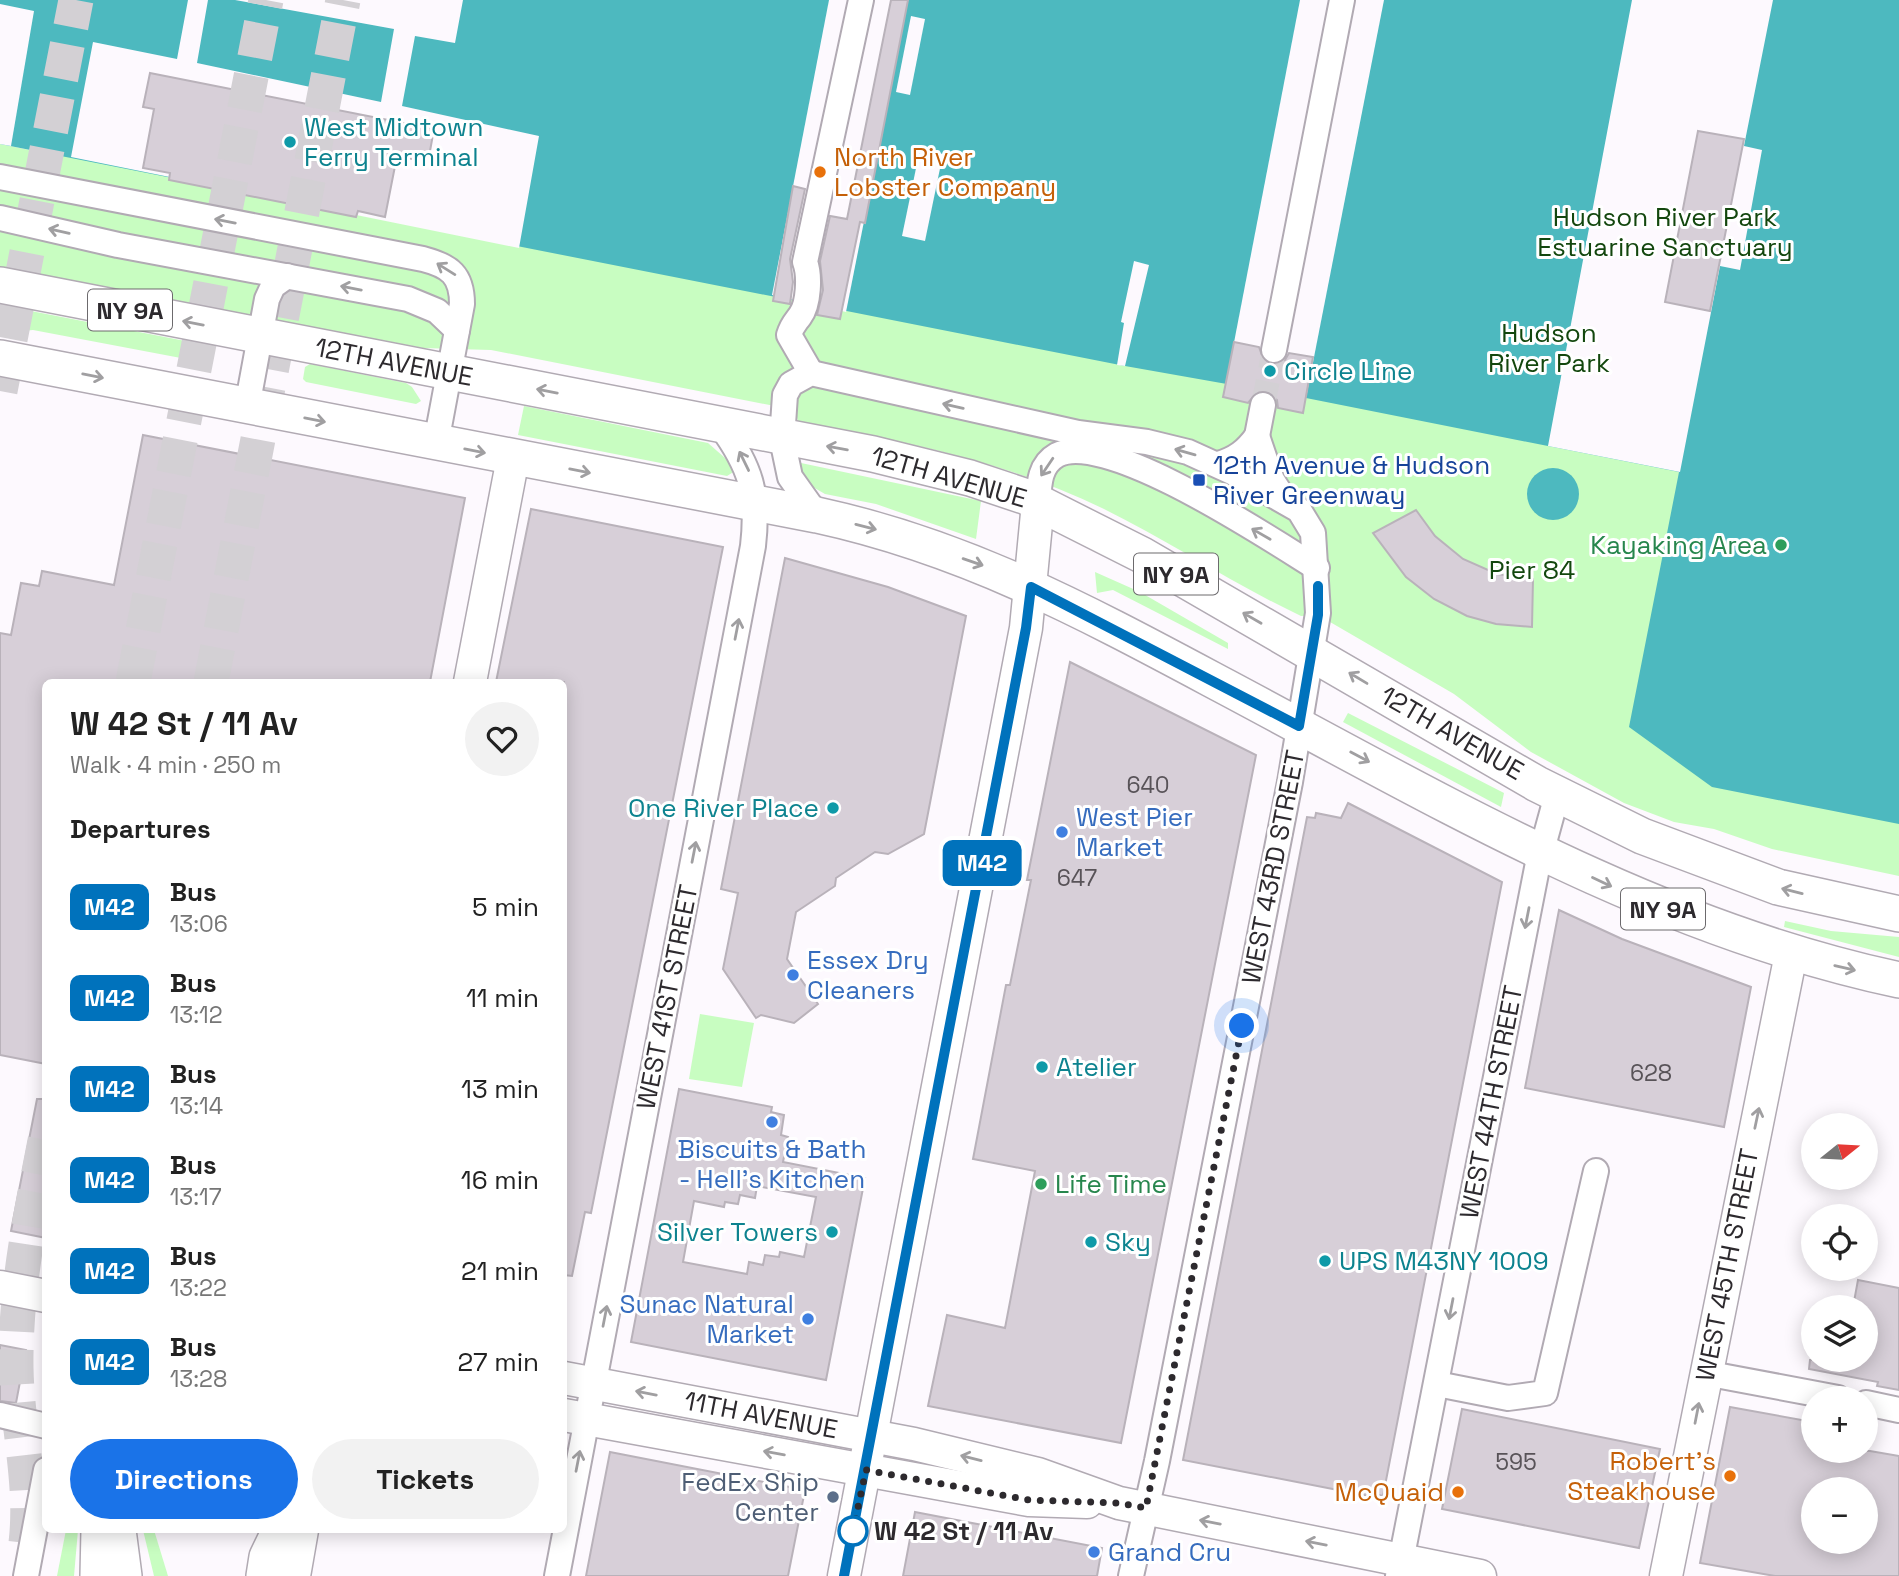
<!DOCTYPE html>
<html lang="en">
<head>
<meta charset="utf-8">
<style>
	:root { --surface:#fff; --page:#f2f2f2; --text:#222; --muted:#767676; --accent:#1a73e8 }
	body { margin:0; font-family:"Space Grotesk",sans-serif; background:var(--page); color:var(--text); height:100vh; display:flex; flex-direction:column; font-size:26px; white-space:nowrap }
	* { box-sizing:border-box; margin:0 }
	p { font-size:23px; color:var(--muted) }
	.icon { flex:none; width:38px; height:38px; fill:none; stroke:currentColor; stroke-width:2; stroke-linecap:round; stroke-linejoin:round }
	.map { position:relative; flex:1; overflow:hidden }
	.sheet { position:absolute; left:42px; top:679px; width:525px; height:854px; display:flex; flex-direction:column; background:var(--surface); border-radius:10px; box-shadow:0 4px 18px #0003 }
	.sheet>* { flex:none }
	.badge { padding:0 14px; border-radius:10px; font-size:24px; line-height:46px }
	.needle { width:46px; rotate:72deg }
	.fabs { position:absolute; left:1801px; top:1113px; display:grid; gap:14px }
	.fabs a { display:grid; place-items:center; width:77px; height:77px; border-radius:50%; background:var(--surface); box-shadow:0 4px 18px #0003; font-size:35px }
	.you { position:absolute; width:35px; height:35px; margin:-18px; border:5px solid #fff; border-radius:50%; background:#1a73e8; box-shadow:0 0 0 10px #1a73e833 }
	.map>.badge { position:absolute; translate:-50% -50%; box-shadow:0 0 0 4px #fff }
	h2 { padding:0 28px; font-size:26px; line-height:63px }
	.round { display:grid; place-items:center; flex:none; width:74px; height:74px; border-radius:37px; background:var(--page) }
	.overview { display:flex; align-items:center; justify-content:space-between; height:119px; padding:0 28px }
	h1 { font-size:33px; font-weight:800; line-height:52px }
	.primary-button { display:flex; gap:14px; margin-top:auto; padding:14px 28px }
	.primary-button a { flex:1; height:80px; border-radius:42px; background:var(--accent); color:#fff; font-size:28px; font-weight:800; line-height:80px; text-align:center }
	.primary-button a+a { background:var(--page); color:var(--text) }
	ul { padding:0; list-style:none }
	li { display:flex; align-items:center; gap:21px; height:91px; padding:0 28px }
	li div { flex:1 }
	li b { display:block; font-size:26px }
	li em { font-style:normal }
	li .badge { min-width:77px; font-weight:700; text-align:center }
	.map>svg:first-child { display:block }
	.green { fill:#c8fdc1 }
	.water { fill:#4db9bf }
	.pier { fill:#fdf9fe }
	.building { fill:#d7cfd8; stroke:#b9b2ba; stroke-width:2; fill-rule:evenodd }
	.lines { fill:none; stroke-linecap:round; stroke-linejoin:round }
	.minor-tunnel { stroke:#d3d0d4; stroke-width:24; stroke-dasharray:24 12; stroke-linecap:butt }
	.highway-tunnel { stroke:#d3d0d4; stroke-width:35; stroke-dasharray:35 18; stroke-linecap:butt }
	.minor-casing { stroke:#b1aab3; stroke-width:28 }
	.major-casing { stroke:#b1aab3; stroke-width:35 }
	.highway-casing { stroke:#b1aab3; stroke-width:38 }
	.minor { stroke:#fff; stroke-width:24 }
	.major { stroke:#fff; stroke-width:32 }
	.highway { stroke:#fff; stroke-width:35 }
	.oneway { stroke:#a09fa1 }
	.line-casing { stroke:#fff; stroke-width:16 }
	.line { stroke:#0072bc; stroke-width:10 }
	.walk { stroke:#2d2a2e; stroke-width:7; stroke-dasharray:0 12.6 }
	.culture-dot { fill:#0f9aa8; stroke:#fff; stroke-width:2.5 }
	.food-dot { fill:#e8710a; stroke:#fff; stroke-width:2.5 }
	.transit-dot { fill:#1a4fb4; stroke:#fff; stroke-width:2.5 }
	.leisure-dot { fill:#2e9e5b; stroke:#fff; stroke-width:2.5 }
	.shop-dot { fill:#3f7fe0; stroke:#fff; stroke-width:2.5 }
	.service-dot { fill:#5c6f8a; stroke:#fff; stroke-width:2.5 }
	.stop-dot { fill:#fff; stroke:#0072bc; stroke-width:3.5 }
	.labels { text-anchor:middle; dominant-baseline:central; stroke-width:6; stroke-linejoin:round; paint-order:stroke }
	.number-label { font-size:23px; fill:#585358 }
	.shield { fill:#fff; stroke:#6c6a6d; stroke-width:2 }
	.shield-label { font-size:24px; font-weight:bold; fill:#2d2a2e }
	.culture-label { font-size:26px; fill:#0d838f; stroke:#fff; text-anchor:start }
	.food-label { font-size:26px; fill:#c56008; stroke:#fff; text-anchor:end }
	.park-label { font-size:26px; fill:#13470e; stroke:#fff }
	.street-label { font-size:26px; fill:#2d2a2e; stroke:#fff }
	.transit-label { font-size:26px; fill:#164399; stroke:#fff; text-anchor:start }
	.leisure-label { font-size:26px; fill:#27864d; stroke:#fff; text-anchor:end }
	.shop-label { font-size:26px; fill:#366cbe; stroke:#fff; text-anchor:start }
	.service-label { font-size:26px; fill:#4e5e75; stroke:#fff; text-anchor:end }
	.stop-label { font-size:26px; font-weight:bold; fill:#2d2a2e; stroke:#fff; text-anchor:start }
</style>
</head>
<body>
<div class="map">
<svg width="1899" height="1576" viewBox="0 0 1899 1576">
	<rect width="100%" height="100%" fill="#fdf9fe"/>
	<g class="green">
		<path d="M 1899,0 L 1899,876 L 1772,849 L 1714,829 L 1674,822 L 1624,803 L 1531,752 L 1454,694 L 1318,615 L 1301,616 C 1233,584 1171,542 1104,509 C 1009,462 902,441 798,421 L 795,410 L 491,350 L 423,348 L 0,267 L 0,144 L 40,152 Z"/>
		<polygon points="0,305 206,345 202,362 33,330 0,333"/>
		<polygon points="310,364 406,383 412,387 421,401 416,404 306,382 303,379 305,367"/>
		<polygon points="524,406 708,443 733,465 735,471 727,476 518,435"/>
		<polygon points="801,463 981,501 976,539 876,504 825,494 806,483 800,470"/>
		<polygon points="1095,572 1140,592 1228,643 1228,649 1113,590 1097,593"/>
		<polygon points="1348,713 1504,793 1501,807 1343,722"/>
		<polygon points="1785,921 1831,931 1899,937 1899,957 1784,927"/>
		<polygon points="700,1014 754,1023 742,1087 689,1079"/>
		<polygon points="66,1530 78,1530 74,1576 57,1576"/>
		<polygon points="143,1530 154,1530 168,1576 154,1576"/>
	</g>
	<g class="water">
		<polygon points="0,0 1899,0 1899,824 1712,787 1629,727 1679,472 1306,398 1125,366 0,144"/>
		<circle cx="1553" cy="494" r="26"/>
	</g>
	<g class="pier">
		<polygon points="188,0 208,0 197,63 381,102 394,29 235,0 463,0 455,43 415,36 402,106 539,136 519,248 71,157 93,42 177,59"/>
		<polygon points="829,0 908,0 846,312 772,295"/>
		<polygon points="1300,0 1384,0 1306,398 1226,384"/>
		<polygon points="1632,0 1773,0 1744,146 1762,150 1740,270 1720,266 1680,472 1548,446"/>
		<polygon points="0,4 34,11 11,146 0,144"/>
		<polygon points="911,16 925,19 910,95 896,92"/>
		<polygon points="920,149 943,154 925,241 902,236"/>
		<polygon points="1134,261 1149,265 1125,366 1117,365 1124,323 1121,322"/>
	</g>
	<g class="building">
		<polygon points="891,0 908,0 865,223 860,222 840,319 817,315 823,290 820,261 830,216 847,219"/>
		<polygon points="150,73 434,129 428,162 397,156 385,217 358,211 356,217 169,180 170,173 143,168 154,109 143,107"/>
		<polygon points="1698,131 1744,139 1710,311 1665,302"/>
		<polygon points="793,186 805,189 790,259 793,282 790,304 773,301"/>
		<polygon points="1234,342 1259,347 1264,361 1272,365 1285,360 1289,353 1313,357 1303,413 1278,408 1277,400 1266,391 1258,391 1248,403 1223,397"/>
		<polygon points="143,435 465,498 430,682 46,682 46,1064 0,1055 0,633 11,635 21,583 39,586 42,571 114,585"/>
		<polygon points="531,509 723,547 591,1213 585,1212 572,1276 564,1275 564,682 496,682"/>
		<polygon points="1416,510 1435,536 1463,559 1497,574 1533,579 1532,627 1496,624 1467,616 1434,599 1406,577 1373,533"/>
		<polygon points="785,558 888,587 966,616 924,834 888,854 875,852 836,878 835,886 796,912 787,959 818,1004 794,1023 761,1015 756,1018 723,969 738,893 721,889"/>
		<polygon points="1070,662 1256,755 1121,1443 928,1406 947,1315 1005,1328 1035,1171 973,1159 1006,985 1010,985 1031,880 1027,880"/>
		<polygon points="1348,803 1502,882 1383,1496 1375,1494 1374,1497 1183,1460 1307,817 1315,818 1316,813 1341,818"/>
		<polygon points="1559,910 1622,939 1751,987 1724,1127 1525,1088"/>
		<path d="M 679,1089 L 772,1107 L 771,1112 L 784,1115 L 781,1135 L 788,1137 L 783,1162 L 865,1178 L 826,1380 L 631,1342 ZM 757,1186 L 816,1197 L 804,1257 L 780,1252 L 779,1257 L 765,1255 L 763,1265 L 749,1262 L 747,1274 L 683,1262 L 694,1201 L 724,1207 L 725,1202 L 738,1204 L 740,1195 L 755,1198 Z"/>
		<polygon points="37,1099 46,1099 46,1238 11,1231"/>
		<polygon points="1858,1280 1899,1288 1899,1390 1877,1386 1878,1382 1809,1369 1810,1360 1866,1360 1866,1307 1853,1307"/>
		<polygon points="0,1345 26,1350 16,1403 0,1401"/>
		<path d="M 1730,1407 L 1813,1422 L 1813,1451 L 1870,1451 L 1899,1456 L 1899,1576 L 1775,1576 L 1700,1563 ZM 1813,1489 L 1866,1489 L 1866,1542 L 1813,1542 Z"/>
		<polygon points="1462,1409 1660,1449 1639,1548 1442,1509"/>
		<polygon points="610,1452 805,1490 788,1576 586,1576"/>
		<polygon points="915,1512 1102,1548 1097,1576 903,1576"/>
	</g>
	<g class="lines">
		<polyline class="minor-tunnel" points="1263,405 1274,350"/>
		<g class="highway-tunnel">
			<polyline points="0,391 76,0"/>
			<polyline points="133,682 266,0"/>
			<polyline points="211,682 343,0"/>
			<path d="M 26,1543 C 33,1483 17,1427 16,1368 C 15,1289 31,1213 46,1136"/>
		</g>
		<defs>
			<g id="minor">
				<path d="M 0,177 L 423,259 C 450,266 462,275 462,304 L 436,443"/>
				<polyline points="0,218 118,245 408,299 437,311 457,330"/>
				<polyline points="1274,350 1342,0"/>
				<path d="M 811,373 L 789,335 C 792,325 794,324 800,316 C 809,304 810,275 805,262 L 861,0"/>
				<polyline points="247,407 267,299 273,286 287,276"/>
				<polyline points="1257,436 1263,405"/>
				<path d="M 1218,464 C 1236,459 1246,451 1257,436 L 1272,480 L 1286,502"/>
				<path d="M 1038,503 C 1039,485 1039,465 1057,455 C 1106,429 1270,539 1317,568"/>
				<polyline points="817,515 790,477 782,439 785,395 791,384 811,373 1078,433 1147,442 1188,452 1232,472 1299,510 1313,533 1318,613 1290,782 1157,1461 1131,1576"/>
				<polyline points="1705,1373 1838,1398"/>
				<polyline points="1437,1384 1508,1398 1545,1393 1596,1171"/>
				<polyline points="1866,1403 1899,1410"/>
				<polyline points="0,1415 46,1426"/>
				<polyline points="26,1576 46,1470"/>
				<path d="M 557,1576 L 753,546 C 759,494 751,467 720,425"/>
				<polyline points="1398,1576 1537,868 1557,795"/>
			</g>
			<g id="major">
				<polyline points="470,682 513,458"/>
				<polyline points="0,1287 46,1296"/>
				<polyline points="564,1378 914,1444 1038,1474 1119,1503 1480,1576"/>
				<polyline points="564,1415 1029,1500 1087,1502"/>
				<polyline points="294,1576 302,1530"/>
				<polyline points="844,1576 1026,628 1038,503"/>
				<polyline points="1666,1576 1791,954"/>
			</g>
			<g id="highway">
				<polyline points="0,285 873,454 970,478 1027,497 1142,555 1537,784 1642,836 1778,887 1899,914"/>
				<path d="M 0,358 L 817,515 C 969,548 1091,615 1226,687 C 1444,803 1655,928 1899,980"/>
				<polyline points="118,1530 124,1576"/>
				<polyline points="98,1576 99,1530"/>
				<polyline points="264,1576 267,1557 280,1530"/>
			</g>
		</defs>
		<use href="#minor" class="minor-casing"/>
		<use href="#major" class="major-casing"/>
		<use href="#highway" class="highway-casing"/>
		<use href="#minor" class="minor"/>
		<use href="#major" class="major"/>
		<use href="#highway" class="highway"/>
	</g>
	<defs><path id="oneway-shaft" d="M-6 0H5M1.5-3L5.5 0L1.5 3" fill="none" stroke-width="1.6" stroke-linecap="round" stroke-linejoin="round" transform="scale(1.75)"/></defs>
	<g class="oneway">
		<use href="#oneway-shaft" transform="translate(225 221) rotate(-169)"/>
		<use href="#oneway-shaft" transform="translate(59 231) rotate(-167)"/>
		<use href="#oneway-shaft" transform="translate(446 269) rotate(-148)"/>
		<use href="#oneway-shaft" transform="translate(351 288) rotate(-169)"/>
		<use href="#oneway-shaft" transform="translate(193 323) rotate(-169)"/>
		<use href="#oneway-shaft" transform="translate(93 376) rotate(11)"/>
		<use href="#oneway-shaft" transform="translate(547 391) rotate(-169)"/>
		<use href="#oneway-shaft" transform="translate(953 406) rotate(-167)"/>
		<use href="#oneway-shaft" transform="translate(315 420) rotate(11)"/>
		<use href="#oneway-shaft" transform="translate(837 448) rotate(-170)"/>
		<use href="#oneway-shaft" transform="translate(475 451) rotate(11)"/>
		<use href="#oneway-shaft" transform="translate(1185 452) rotate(-164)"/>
		<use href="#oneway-shaft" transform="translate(744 461) rotate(-116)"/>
		<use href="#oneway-shaft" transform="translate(1047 467) rotate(124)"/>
		<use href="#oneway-shaft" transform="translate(580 471) rotate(11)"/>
		<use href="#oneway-shaft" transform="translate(866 527) rotate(14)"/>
		<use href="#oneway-shaft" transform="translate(1261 534) rotate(-150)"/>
		<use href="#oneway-shaft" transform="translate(973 562) rotate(19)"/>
		<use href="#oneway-shaft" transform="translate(1252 618) rotate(-150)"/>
		<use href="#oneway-shaft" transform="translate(737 629) rotate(-79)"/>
		<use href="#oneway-shaft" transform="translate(1358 678) rotate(-149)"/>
		<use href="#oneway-shaft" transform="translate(1360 757) rotate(28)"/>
		<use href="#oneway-shaft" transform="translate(694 852) rotate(-79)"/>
		<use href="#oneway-shaft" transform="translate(1602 882) rotate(25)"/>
		<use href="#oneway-shaft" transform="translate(1792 891) rotate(-166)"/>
		<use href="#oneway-shaft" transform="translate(1527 918) rotate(101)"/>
		<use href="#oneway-shaft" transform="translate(1845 968) rotate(13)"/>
		<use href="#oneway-shaft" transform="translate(1757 1118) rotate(-78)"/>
		<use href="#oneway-shaft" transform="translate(1451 1309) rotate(101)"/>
		<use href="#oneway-shaft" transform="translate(605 1316) rotate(-79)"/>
		<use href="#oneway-shaft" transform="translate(646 1393) rotate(-169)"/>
		<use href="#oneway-shaft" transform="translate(1697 1413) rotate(-79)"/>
		<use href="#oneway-shaft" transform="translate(774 1453) rotate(-170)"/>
		<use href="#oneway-shaft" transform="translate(971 1458) rotate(-166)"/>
		<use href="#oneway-shaft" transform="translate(578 1461) rotate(-79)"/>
		<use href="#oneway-shaft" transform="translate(1210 1522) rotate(-169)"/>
		<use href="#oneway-shaft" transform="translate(1316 1543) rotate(-169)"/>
	</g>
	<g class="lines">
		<defs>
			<polyline id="line" points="844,1576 1026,628 1031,587 1299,726 1318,615 1318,586"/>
		</defs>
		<use href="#line" class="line-casing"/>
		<use href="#line" class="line"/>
		<polyline class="walk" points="853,1531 866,1470 1029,1500 1119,1503 1146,1508 1242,1026"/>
	</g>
	<g class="culture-dot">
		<circle cx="290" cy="142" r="7"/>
		<circle cx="1270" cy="371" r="7"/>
		<circle cx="833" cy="808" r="7"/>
		<circle cx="1042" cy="1067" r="7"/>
		<circle cx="832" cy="1232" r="7"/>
		<circle cx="1091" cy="1242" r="7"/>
		<circle cx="1325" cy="1261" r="7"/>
	</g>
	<g class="food-dot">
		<circle cx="820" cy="172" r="7"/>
		<circle cx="1730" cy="1476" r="7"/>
		<circle cx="1458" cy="1492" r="7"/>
	</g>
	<rect class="transit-dot" x="1192" y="473" width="14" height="14" rx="3.5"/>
	<g class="leisure-dot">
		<circle cx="1781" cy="545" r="7"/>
		<circle cx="1041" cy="1184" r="7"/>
	</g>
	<g class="shop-dot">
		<circle cx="1062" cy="832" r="7"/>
		<circle cx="793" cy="975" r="7"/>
		<circle cx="772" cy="1122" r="7"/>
		<circle cx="808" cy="1319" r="7"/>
		<circle cx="1094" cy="1552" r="7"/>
	</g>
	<circle class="service-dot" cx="833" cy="1497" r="7"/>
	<circle class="stop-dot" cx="853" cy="1531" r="14"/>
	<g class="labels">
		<g class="number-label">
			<text x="1148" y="785">640</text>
			<text x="1077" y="878">647</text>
			<text x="1651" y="1073">628</text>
			<text x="1516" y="1462">595</text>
		</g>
		<g class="shield">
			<rect x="88" y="289.5" width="84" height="41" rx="5"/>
			<rect x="1134" y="553.5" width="84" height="41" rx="5"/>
			<rect x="1621" y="888.5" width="84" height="41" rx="5"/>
		</g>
		<g class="shield-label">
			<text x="130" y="310">NY 9A</text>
			<text x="1176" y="574">NY 9A</text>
			<text x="1663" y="909">NY 9A</text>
		</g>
		<g class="culture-label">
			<text x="304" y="127">West Midtown<tspan x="304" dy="30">Ferry Terminal</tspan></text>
			<text x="1284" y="371">Circle Line</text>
			<text x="819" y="808" text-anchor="end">One River Place</text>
			<text x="1056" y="1067">Atelier</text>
			<text x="818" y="1232" text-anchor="end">Silver Towers</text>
			<text x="1105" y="1242">Sky</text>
			<text x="1339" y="1261">UPS M43NY 1009</text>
		</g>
		<g class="food-label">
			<text x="834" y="157" text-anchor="start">North River<tspan x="834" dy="30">Lobster Company</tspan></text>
			<text x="1716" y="1461">Robert's<tspan x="1716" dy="30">Steakhouse</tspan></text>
			<text x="1444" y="1492">McQuaid</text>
		</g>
		<g class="park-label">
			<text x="1665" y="217">Hudson River Park<tspan x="1665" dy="30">Estuarine Sanctuary</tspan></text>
			<text x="1549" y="333">Hudson<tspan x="1549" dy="30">River Park</tspan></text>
			<text x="1532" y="570">Pier 84</text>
		</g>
		<g class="street-label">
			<text transform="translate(394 362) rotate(11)">12TH AVENUE</text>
			<text transform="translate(949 477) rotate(16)">12TH AVENUE</text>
			<text transform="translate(1452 733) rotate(30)">12TH AVENUE</text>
			<text transform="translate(1273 867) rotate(-79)">WEST 43RD STREET</text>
			<text transform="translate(667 997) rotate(-79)">WEST 41ST STREET</text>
			<text transform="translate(1491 1102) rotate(-79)">WEST 44TH STREET</text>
			<text transform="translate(1727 1265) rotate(-79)">WEST 45TH STREET</text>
			<text transform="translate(761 1415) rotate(11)">11TH AVENUE</text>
		</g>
		<g class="transit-label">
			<text x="1213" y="465">12th Avenue &amp; Hudson<tspan x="1213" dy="30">River Greenway</tspan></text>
		</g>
		<g class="leisure-label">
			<text x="1767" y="545">Kayaking Area</text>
			<text x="1055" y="1184" text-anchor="start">Life Time</text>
		</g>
		<g class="shop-label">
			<text x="1076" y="817">West Pier<tspan x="1076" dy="30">Market</tspan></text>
			<text x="807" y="960">Essex Dry<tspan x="807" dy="30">Cleaners</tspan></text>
			<text x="772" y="1149" text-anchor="middle">Biscuits &amp; Bath<tspan x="772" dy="30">- Hell's Kitchen</tspan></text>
			<text x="794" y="1304" text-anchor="end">Sunac Natural<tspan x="794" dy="30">Market</tspan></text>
			<text x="1108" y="1552">Grand Cru</text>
		</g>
		<g class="service-label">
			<text x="819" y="1482">FedEx Ship<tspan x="819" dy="30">Center</tspan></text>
		</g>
		<g class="stop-label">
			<text x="874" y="1531">W 42 St / 11 Av</text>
		</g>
	</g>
</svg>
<div class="fabs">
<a><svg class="needle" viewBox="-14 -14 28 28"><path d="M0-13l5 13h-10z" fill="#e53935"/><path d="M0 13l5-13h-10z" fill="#767676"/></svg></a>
<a><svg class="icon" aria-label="locate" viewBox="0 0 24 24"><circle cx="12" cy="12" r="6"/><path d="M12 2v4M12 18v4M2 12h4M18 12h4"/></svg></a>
<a><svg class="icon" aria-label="layers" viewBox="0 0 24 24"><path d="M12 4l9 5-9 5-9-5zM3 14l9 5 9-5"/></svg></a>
<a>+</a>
<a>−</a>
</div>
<div class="you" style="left:1242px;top:1026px"></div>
<b class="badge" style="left:982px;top:863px;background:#0072bc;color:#fff">M42</b>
<section class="sheet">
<div class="overview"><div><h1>W 42 St / 11 Av</h1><p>Walk · 4 min · 250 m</p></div><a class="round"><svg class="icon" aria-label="heart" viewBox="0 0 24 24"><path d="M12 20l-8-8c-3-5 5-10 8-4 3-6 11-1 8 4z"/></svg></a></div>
<h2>Departures</h2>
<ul>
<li><span class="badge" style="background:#0072bc;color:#fff">M42</span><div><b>Bus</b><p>13:06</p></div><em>5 min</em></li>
<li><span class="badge" style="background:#0072bc;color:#fff">M42</span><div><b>Bus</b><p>13:12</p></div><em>11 min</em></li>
<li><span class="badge" style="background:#0072bc;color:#fff">M42</span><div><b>Bus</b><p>13:14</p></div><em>13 min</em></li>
<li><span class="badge" style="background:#0072bc;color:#fff">M42</span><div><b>Bus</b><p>13:17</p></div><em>16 min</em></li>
<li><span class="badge" style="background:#0072bc;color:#fff">M42</span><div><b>Bus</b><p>13:22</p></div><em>21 min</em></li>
<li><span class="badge" style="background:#0072bc;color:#fff">M42</span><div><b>Bus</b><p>13:28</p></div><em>27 min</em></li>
</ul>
<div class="primary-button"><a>Directions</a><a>Tickets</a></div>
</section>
</div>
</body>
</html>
